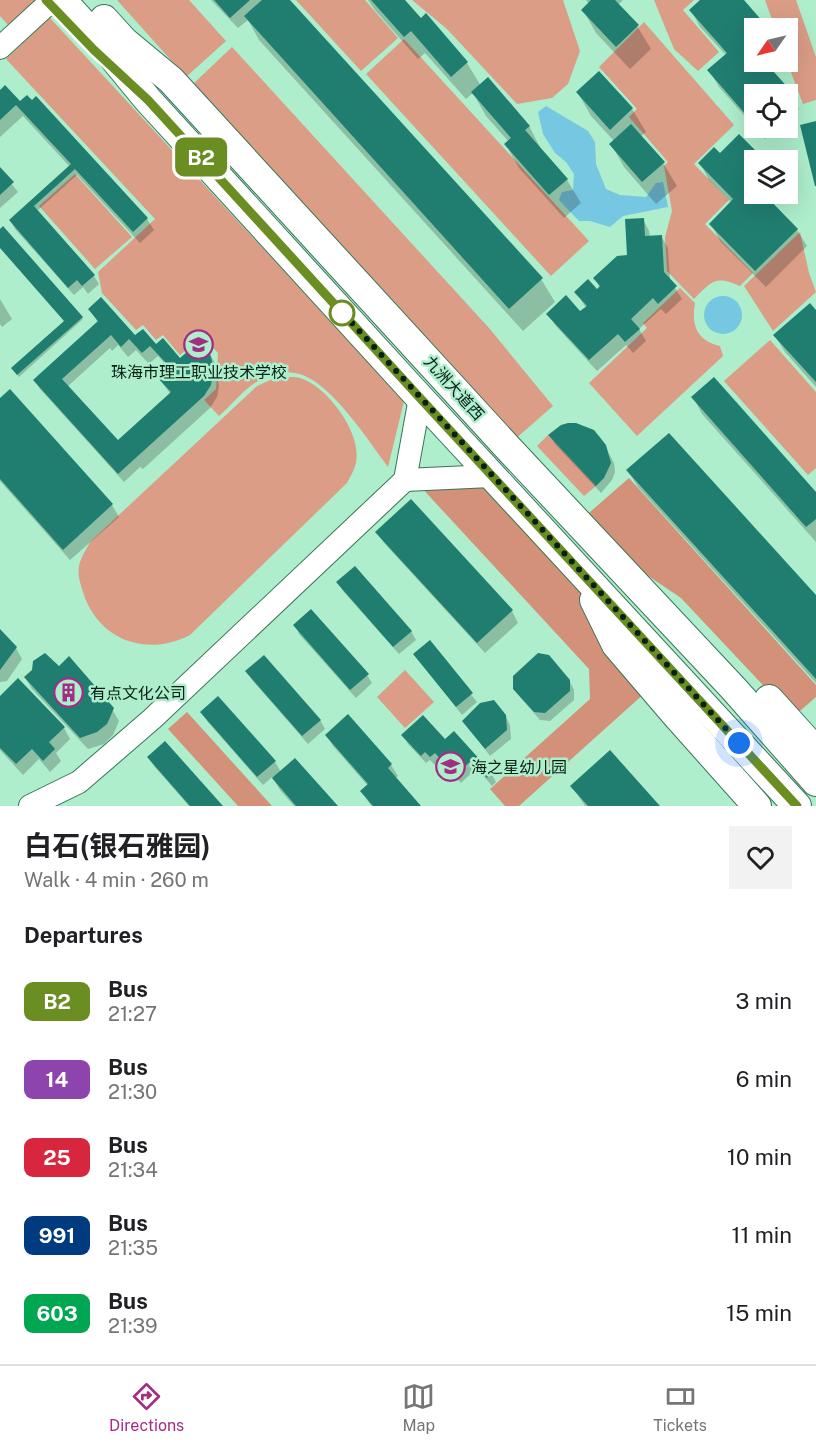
<!DOCTYPE html>
<html lang="en">
<head>
<meta charset="utf-8">
<style>
	:root { --surface:#fff; --page:#f2f2f2; --text:#202124; --muted:#757577; --line:#e0e0e0; --accent:#a42d84 }
	body { margin:0; font-family:"Public Sans","Noto Sans SC",sans-serif; background:var(--page); color:var(--text); height:100vh; display:flex; flex-direction:column; font-size:22px; white-space:nowrap }
	* { box-sizing:border-box; margin:0 }
	p { font-size:20px; color:var(--muted) }
	.icon { flex:none; width:33px; height:33px; fill:none; stroke:currentColor; stroke-width:2; stroke-linecap:round; stroke-linejoin:round }
	.map { position:relative; height:806px; overflow:hidden }
	.details { display:flex; flex-direction:column; background:var(--surface); flex:1 }
	.details>* { flex:none }
	.badge { padding:0 12px; border-radius:9px; font-size:21px; line-height:39px }
	.needle { width:39px; rotate:236deg }
	.controls { position:absolute; left:744px; top:18px; display:grid; gap:12px }
	.controls a { display:grid; place-items:center; width:54px; height:54px; border-radius:0px; background:var(--surface); box-shadow:0 6px 24px #0002; font-size:30px }
	.you { position:absolute; width:30px; height:30px; margin:-15px; border:4px solid #fff; border-radius:50%; background:#1a73e8; box-shadow:0 0 0 9px #1a73e833 }
	.map>.badge { position:absolute; translate:-50% -50%; box-shadow:0 0 0 3px #fff }
	h2 { padding:0 24px; font-size:22px; line-height:54px }
	.round { display:grid; place-items:center; flex:none; width:63px; height:63px; border-radius:0px; background:var(--page) }
	.headline { display:flex; align-items:center; justify-content:space-between; height:102px; padding:0 24px }
	h1 { font-size:28px; font-weight:700; line-height:45px }
	ul { padding:0; list-style:none }
	li { display:flex; align-items:center; gap:18px; height:78px; padding:0 24px }
	li div { flex:1 }
	li b { display:block; font-size:22px }
	li em { font-style:normal }
	li .badge { min-width:66px; font-weight:700; text-align:center }
	.dock { display:flex; justify-content:space-around; align-items:center; height:84px; border-top:2px solid var(--line); background:var(--surface); font-size:16px; color:var(--muted) }
	.dock a { display:grid; justify-items:center; gap:3px }
	.dock .selected { color:var(--accent) }
	.map>svg:first-child { display:block }
	.green { fill:#db9d86 }
	.forest { fill:#d39179 }
	.water { fill:#76c7e1 }
	.shadow { fill:#0003; fill-rule:evenodd }
	.building { fill:#207e71; fill-rule:evenodd }
	.lines { fill:none; stroke-linecap:round; stroke-linejoin:round }
	.minor-casing { stroke:#387557; stroke-width:24 }
	.major-casing { stroke:#387557; stroke-width:30 }
	.minor { stroke:#fff; stroke-width:22 }
	.major { stroke:#fff; stroke-width:28 }
	.line-casing { stroke:#fff; stroke-width:14 }
	.line { stroke:#6b8e23; stroke-width:9 }
	.walk { stroke:#072115; stroke-width:6; stroke-dasharray:0 10.8 }
	.stop-dot { fill:#fff; stroke:#6b8e23; stroke-width:3 }
	.labels { text-anchor:middle; dominant-baseline:central; stroke-width:5; stroke-linejoin:round; paint-order:stroke }
	.poi-label { font-size:16px; fill:#072115; stroke:#aeeecc; text-anchor:start }
	.street-label { font-size:16px; fill:#072115; stroke:#aeeecc }
</style>
</head>
<body>
<div class="map">
<svg width="816" height="806" viewBox="0 0 816 806">
	<rect width="100%" height="100%" fill="#aeeecc"/>
	<g class="green">
		<polygon points="0,0 37,0 9,26 0,16"/>
		<polygon points="117,0 189,0 226,41 186,77"/>
		<polygon points="296,0 365,0 398,38 361,71"/>
		<polygon points="412,0 563,0 580,51 568,84 552,98 517,104 447,29"/>
		<polygon points="654,0 694,0 683,10 719,52 698,71 674,49"/>
		<polygon points="765,0 796,0 816,57 816,100 803,104 787,62 788,28 775,28"/>
		<path d="M 50,18 L 404,401 L 388,467 C 368,440 332,384 300,374 C 287,370 272,374 260,380 C 245,387 232,405 219,416 L 204,400 L 216,389 L 218,353 L 202,336 L 180,355 L 163,335 L 156,340 L 143,325 L 136,330 L 102,293 L 98,272 L 155,219 L 6,59 Z"/>
		<path d="M 644,22 L 734,125 L 694,164 L 729,200 L 705,224 L 753,273 L 740,286 C 715,275 712,281 694,299 L 667,271 L 665,237 L 672,211 L 664,166 L 668,162 L 629,117 L 637,109 L 599,67 Z"/>
		<polygon points="404,39 589,241 551,276 366,74"/>
		<polygon points="232,47 489,328 553,406 513,441 191,86"/>
		<polygon points="75,174 132,237 95,269 39,206"/>
		<polygon points="800,232 809,273 816,292 773,331 744,286"/>
		<path d="M 680,288 L 695,303 C 691,325 697,341 720,346 L 723,356 L 637,436 L 589,383 L 647,328 L 643,323 Z"/>
		<polygon points="770,340 816,392 816,468 808,475 724,381"/>
		<path d="M 277,377 C 284,378 293,376 300,378 C 327,386 362,433 356,462 C 355,469 350,477 347,483 L 190,635 C 150,656 103,643 85,598 C 82,588 77,577 79,566 C 81,557 86,549 91,541 L 257,386 Z"/>
		<polygon points="548,435 596,486 584,496 537,446"/>
		<polygon points="405,670 434,702 405,728 377,697"/>
	</g>
	<g class="forest">
		<polygon points="629,478 816,685 816,697 793,717 681,598 610,550 582,519"/>
		<polygon points="419,485 490,486 575,578 597,637 646,692 519,806 505,806 490,789 590,699 589,669"/>
		<polygon points="187,712 272,806 238,806 168,729"/>
	</g>
	<g class="water">
		<polygon points="546,106 588,131 595,142 596,164 606,189 620,195 646,197 656,183 663,182 668,207 623,216 610,227 590,221 579,221 559,200 562,192 573,190 574,174 566,162 555,153 543,134 538,112"/>
		<circle cx="723" cy="315" r="19"/>
	</g>
	<g class="shadow">
		<polygon points="211,0 288,0 541,279 555,302 523,331 259,40 248,20 238,28"/>
		<polygon points="368,0 403,0 421,20 467,63 481,86 529,126 542,151 567,180 581,203 564,218 519,168 506,145 509,142 486,116 473,93 466,99 425,53 418,59 374,9"/>
		<polygon points="586,0 623,0 618,5 637,26 651,49 630,69 596,33 583,10 589,4"/>
		<polygon points="702,0 742,0 766,28 754,28 754,62 763,62 790,92 799,109 788,119 788,94 754,94 754,128 778,128 765,139 719,87 709,70 726,55 700,27 691,10"/>
		<polygon points="599,73 632,109 646,132 640,137 663,163 677,186 656,204 624,167 611,144 614,141 591,116 578,93"/>
		<polygon points="0,92 20,104 32,102 36,98 147,219 154,230 140,243 77,175 37,211 94,276 99,284 88,294 83,287 74,295 15,229 10,220 35,207 32,201 70,167 23,116 0,137"/>
		<polygon points="739,136 763,160 754,160 754,194 775,194 768,200 797,230 807,246 766,287 720,241 711,224 732,203 709,180 700,163 720,155"/>
		<polygon points="0,169 18,192 0,208"/>
		<polygon points="643,219 649,231 650,237 661,236 668,248 670,280 682,299 666,314 661,309 639,329 646,341 633,353 626,345 597,371 555,325 548,314 580,313 586,308 576,292 597,291 600,288 595,278 629,257"/>
		<polygon points="0,231 83,319 19,377 14,371 66,321 0,246"/>
		<polygon points="0,299 12,319 2,327 0,324"/>
		<path d="M 90,309 L 135,338 L 156,346 L 180,360 L 208,351 L 215,363 L 219,386 L 217,397 L 210,408 L 143,469 L 140,467 L 124,482 L 40,389 L 35,381 L 98,323 ZM 118,345 L 128,357 L 136,350 L 149,364 L 158,356 L 166,365 L 156,374 L 171,395 L 123,448 L 67,387 L 110,348 L 112,351 Z"/>
		<polygon points="816,312 816,387 785,352 775,336"/>
		<polygon points="10,391 112,505 119,517 70,560 0,481 0,400"/>
		<polygon points="693,397 816,494 816,542 702,414"/>
		<polygon points="585,427 600,437 614,463 615,472 612,480 601,493 555,444 550,435"/>
		<polygon points="628,471 816,597 816,683 638,487"/>
		<polygon points="410,501 512,611 518,623 485,653 384,543 377,532"/>
		<polygon points="338,582 411,631 416,640 399,654 343,591"/>
		<polygon points="295,625 367,675 372,683 356,698 299,634"/>
		<polygon points="0,631 16,648 22,659 7,681 0,682"/>
		<polygon points="429,642 477,702 462,715 415,654"/>
		<polygon points="247,671 320,720 325,729 308,744 252,680"/>
		<polygon points="25,677 112,709 119,721 113,735 104,744 88,749 32,689"/>
		<polygon points="569,680 574,690 574,700 550,721 540,720 520,697 514,688"/>
		<polygon points="0,698 64,728 70,739 56,753 61,761 50,772 39,759 23,775 0,750"/>
		<polygon points="202,713 275,762 281,772 336,806 294,806 280,790 272,777 263,785 207,721"/>
		<polygon points="505,715 510,725 511,739 490,756 464,721"/>
		<polygon points="348,716 391,765 398,776 395,779 419,806 372,806 369,803 362,791 368,786 333,746 326,735"/>
		<polygon points="403,735 445,741 491,773 496,782 492,786 477,768 461,783 440,760 435,765 430,760 426,763 408,744"/>
		<polygon points="149,758 221,806 189,806 154,766"/>
		<polygon points="572,786 658,806 585,806"/>
	</g>
	<g class="building">
		<polygon points="214,0 250,0 230,18"/>
		<polygon points="262,0 290,0 543,278 509,309 244,16"/>
		<polygon points="371,0 405,0 421,18 426,13 468,62 451,77 411,31 404,37"/>
		<polygon points="591,0 615,0 639,25 616,47 581,10"/>
		<polygon points="700,0 744,0 764,23 754,28 754,31 745,39 754,49 754,62 765,62 791,91 787,94 754,94 754,124 707,70 727,53 689,10"/>
		<polygon points="599,71 633,108 610,130 576,92"/>
		<polygon points="488,77 530,126 525,130 568,179 549,195 504,144 511,138 471,92"/>
		<polygon points="5,85 20,101 27,95 32,100 36,96 148,218 133,232 75,169 34,206 95,275 82,286 77,280 68,288 9,220 71,164 16,105 0,120 0,90"/>
		<polygon points="816,121 816,186 815,186 800,125"/>
		<polygon points="631,124 665,162 642,182 609,144"/>
		<polygon points="739,134 765,160 754,160 754,194 764,194 798,229 755,271 709,224 733,199 698,163 714,147 720,153"/>
		<polygon points="0,167 14,182 0,195"/>
		<polygon points="644,218 645,236 662,235 664,272 677,286 658,304 653,298 631,319 640,329 625,342 618,334 589,360 546,314 566,295 580,311 587,306 574,292 588,279 597,289 600,286 593,278 617,256 627,255 625,219"/>
		<polygon points="3,226 83,317 17,375 11,368 64,321 0,248 0,229"/>
		<path d="M 101,297 L 135,335 L 143,329 L 156,344 L 163,338 L 180,358 L 200,341 L 209,350 L 212,361 L 213,373 L 211,385 L 204,396 L 118,474 L 33,380 L 98,321 L 88,309 ZM 111,335 L 121,347 L 129,339 L 142,353 L 150,346 L 166,363 L 154,374 L 171,392 L 118,440 L 62,379 Z"/>
		<polygon points="810,303 816,310 816,382 773,335"/>
		<polygon points="714,377 816,492 816,519 806,527 691,397"/>
		<polygon points="10,389 113,504 63,550 0,479 0,398"/>
		<polygon points="568,423 576,423 594,430 606,445 611,463 604,478 596,486 548,435 561,425"/>
		<polygon points="669,433 816,595 816,679 626,470"/>
		<polygon points="411,499 513,610 477,643 375,532"/>
		<polygon points="355,566 412,631 393,647 336,582"/>
		<polygon points="311,609 369,674 350,690 293,625"/>
		<polygon points="0,629 17,647 0,670"/>
		<polygon points="430,640 473,693 456,707 413,654"/>
		<polygon points="45,653 59,666 69,656 114,708 107,724 97,732 80,738 24,677 32,670 33,661"/>
		<polygon points="538,653 549,655 570,680 570,691 545,713 534,712 513,689 513,676"/>
		<polygon points="264,655 321,720 302,736 245,671"/>
		<polygon points="18,678 65,727 49,742 55,749 43,761 32,749 16,764 0,748 0,696"/>
		<polygon points="218,696 276,761 257,777 200,712"/>
		<polygon points="494,700 506,715 507,730 485,749 462,721 480,703"/>
		<polygon points="348,714 392,764 388,768 421,806 373,806 360,791 368,784 325,735"/>
		<polygon points="423,715 445,739 454,731 492,773 487,778 471,761 455,775 435,753 430,757 425,752 421,756 401,735"/>
		<polygon points="165,741 223,806 190,806 147,757"/>
		<polygon points="610,750 660,806 588,806 570,786"/>
		<polygon points="295,758 338,806 296,806 272,778"/>
	</g>
	<g class="lines">
		<defs>
			<g id="minor">
				<polyline points="0,48 49,3"/>
				<polyline points="420,398 405,480 491,476"/>
				<polyline points="30,806 79,782 152,719 405,480"/>
			</g>
			<g id="major">
				<polyline points="62,0 102,44 148,100 420,398 797,806"/>
				<polyline points="104,19 124,41 171,80 509,449 734,689 816,782"/>
				<polyline points="594,600 616,645 675,714 757,806"/>
				<polyline points="769,699 816,751"/>
			</g>
		</defs>
		<use href="#minor" class="minor-casing"/>
		<use href="#major" class="major-casing"/>
		<use href="#minor" class="minor"/>
		<use href="#major" class="major"/>
	</g>
	<g class="lines">
		<defs>
			<polyline id="line" points="46,0 94,50 148,100 420,398 797,806"/>
		</defs>
		<use href="#line" class="line-casing"/>
		<use href="#line" class="line"/>
		<polyline class="walk" points="342,313 340,310 739,743"/>
	</g>
	<defs>
		<symbol id="school-ring" viewBox="-11 -11 22 22"><circle r="9.5" fill="#aeeecc" stroke="#a42d84" stroke-width="1.5"/><path d="M0-5L7-2L0 1L-7-2ZM-4 1L0 2.5L4 1V4Q0 6-4 4Z" fill="#a42d84"/></symbol>
		<symbol id="building-ring" viewBox="-11 -11 22 22"><circle r="9.5" fill="#aeeecc" stroke="#a42d84" stroke-width="1.5"/><path d="M-4-6H4V6H1V3H-1V6H-4ZM-2.5-4.3h1.7v1.8h-1.7ZM.8-4.3h1.7v1.8H.8ZM-2.5-1h1.7V.8h-1.7ZM.8-1h1.7V.8H.8Z" fill="#a42d84"/></symbol>
	</defs>
	<g fill-rule="evenodd">
		<use href="#school-ring" x="182" y="328" width="33" height="33"/>
		<use href="#building-ring" x="52" y="676" width="33" height="33"/>
		<use href="#school-ring" x="434" y="750" width="33" height="33"/>
	</g>
	<circle class="stop-dot" cx="342" cy="313" r="12"/>
	<g class="labels">
		<g class="poi-label">
			<text x="199" y="372" text-anchor="middle">珠海市理工职业技术学校</text>
			<text x="90" y="693">有点文化公司</text>
			<text x="471" y="767">海之星幼儿园</text>
		</g>
		<g class="street-label">
			<text transform="translate(454 388) rotate(48)">九洲大道西</text>
		</g>
	</g>
</svg>
<div class="controls">
<a><svg class="needle" viewBox="-14 -14 28 28"><path d="M0-13l5 13h-10z" fill="#e53935"/><path d="M0 13l5-13h-10z" fill="#757577"/></svg></a>
<a><svg class="icon" aria-label="locate" viewBox="0 0 24 24"><circle cx="12" cy="12" r="6"/><path d="M12 2v4M12 18v4M2 12h4M18 12h4"/></svg></a>
<a><svg class="icon" aria-label="layers" viewBox="0 0 24 24"><path d="M12 4l9 5-9 5-9-5zM3 14l9 5 9-5"/></svg></a>
</div>
<div class="you" style="left:739px;top:743px"></div>
<b class="badge" style="left:201px;top:157px;background:#6b8e23;color:#fff">B2</b>
</div>
<section class="details">
<div class="headline"><div><h1>白石(银石雅园)</h1><p>Walk · 4 min · 260 m</p></div><a class="round"><svg class="icon" aria-label="heart" viewBox="0 0 24 24"><path d="M12 20l-8-8c-3-5 5-10 8-4 3-6 11-1 8 4z"/></svg></a></div>
<h2>Departures</h2>
<ul>
<li><span class="badge" style="background:#6b8e23;color:#fff">B2</span><div><b>Bus</b><p>21:27</p></div><em>3 min</em></li>
<li><span class="badge" style="background:#8e44ad;color:#fff">14</span><div><b>Bus</b><p>21:30</p></div><em>6 min</em></li>
<li><span class="badge" style="background:#d7263d;color:#fff">25</span><div><b>Bus</b><p>21:34</p></div><em>10 min</em></li>
<li><span class="badge" style="background:#003b80;color:#fff">991</span><div><b>Bus</b><p>21:35</p></div><em>11 min</em></li>
<li><span class="badge" style="background:#00a651;color:#fff">603</span><div><b>Bus</b><p>21:39</p></div><em>15 min</em></li>
</ul>
</section>
<nav class="dock">
<a class="selected"><svg class="icon" aria-label="directions" viewBox="0 0 24 24"><path d="M12 3l9 9-9 9-9-9zM9 14v-3h6M13 9l2 2-2 2"/></svg>Directions</a>
<a><svg class="icon" aria-label="map" viewBox="0 0 24 24"><path d="M3 6l6-2 6 2 6-2v14l-6 2-6-2-6 2zM9 4v14M15 6v14"/></svg>Map</a>
<a><svg class="icon" aria-label="tickets" viewBox="0 0 24 24"><path d="M3 7h18v10H3zM15 7v10"/></svg>Tickets</a>
</nav>
</body>
</html>
